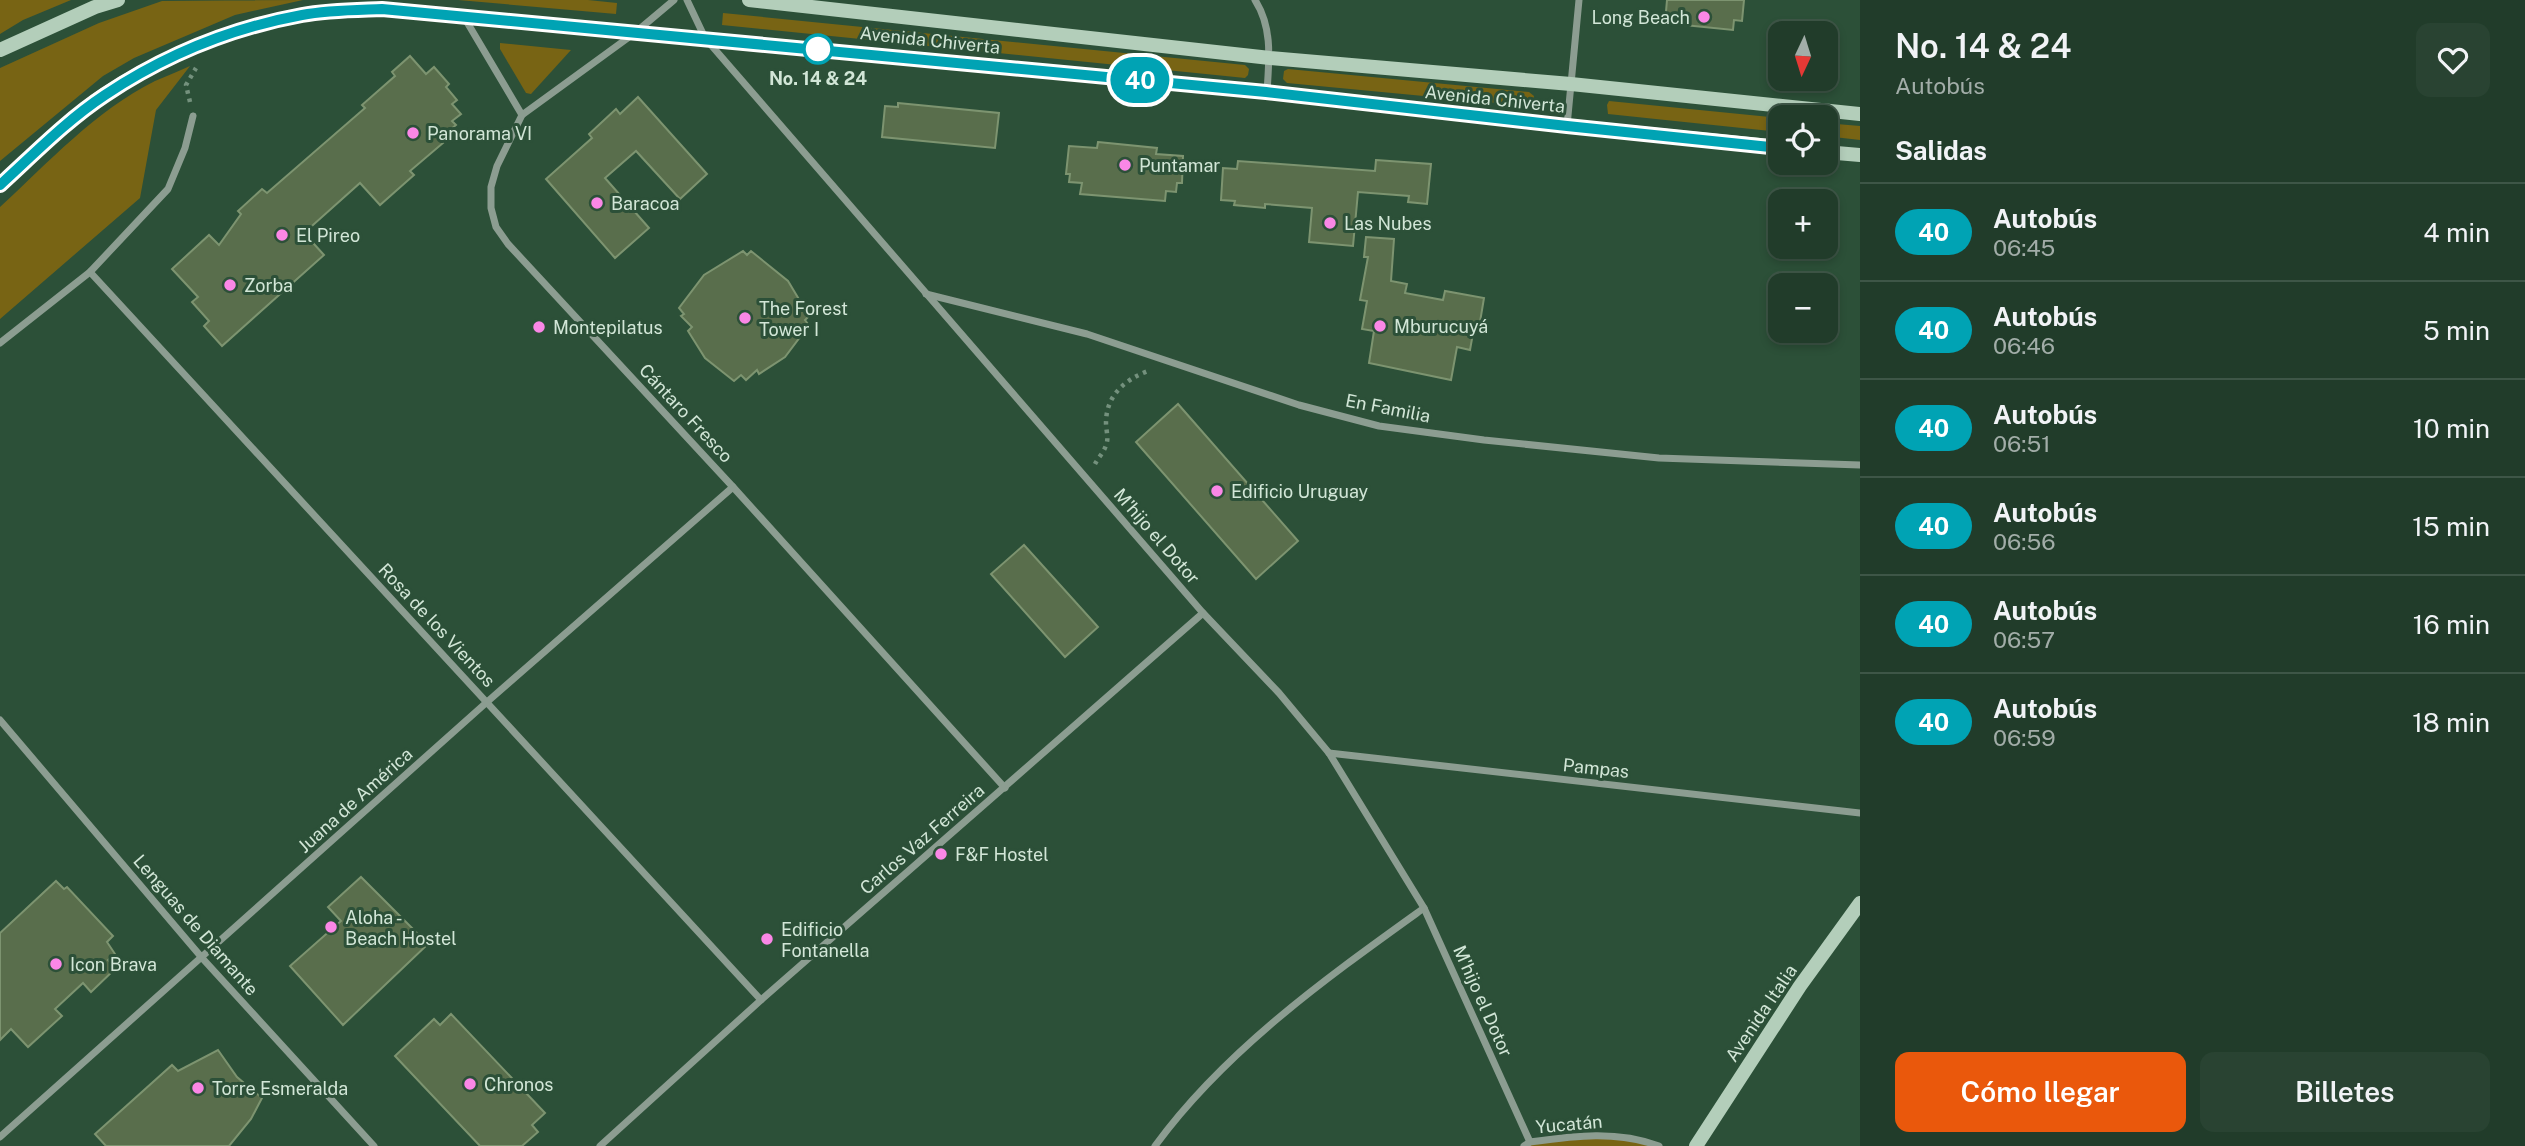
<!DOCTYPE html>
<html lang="es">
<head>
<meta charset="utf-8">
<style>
	:root { --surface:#213c2a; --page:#294332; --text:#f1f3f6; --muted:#a2ada8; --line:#3e5647; --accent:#ea580c }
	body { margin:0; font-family:"Public Sans",sans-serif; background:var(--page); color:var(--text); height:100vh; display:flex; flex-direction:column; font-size:26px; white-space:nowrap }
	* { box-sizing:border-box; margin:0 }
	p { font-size:23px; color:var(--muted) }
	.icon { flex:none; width:38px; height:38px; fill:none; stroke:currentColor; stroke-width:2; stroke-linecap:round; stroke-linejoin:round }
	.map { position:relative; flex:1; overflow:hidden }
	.sheet { display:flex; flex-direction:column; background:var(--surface); width:665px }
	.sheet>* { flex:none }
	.badge { padding:0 14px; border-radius:23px; font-size:24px; line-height:46px }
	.needle { width:46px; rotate:184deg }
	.tools { position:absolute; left:1768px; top:21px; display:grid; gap:14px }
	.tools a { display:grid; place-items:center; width:70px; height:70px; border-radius:14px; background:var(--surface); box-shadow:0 4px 10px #0003,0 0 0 2px var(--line); font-size:35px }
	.map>.badge { position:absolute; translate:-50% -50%; box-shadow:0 0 0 4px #fff }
	h2 { padding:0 35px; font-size:26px; line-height:63px }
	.round { display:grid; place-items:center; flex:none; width:74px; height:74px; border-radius:14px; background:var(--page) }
	.summary { display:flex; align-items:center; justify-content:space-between; height:119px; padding:0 35px }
	h1 { font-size:33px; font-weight:600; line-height:52px }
	.cta { display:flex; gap:14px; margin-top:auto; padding:14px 35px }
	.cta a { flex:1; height:80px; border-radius:14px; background:var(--accent); color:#fff; font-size:28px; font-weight:600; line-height:80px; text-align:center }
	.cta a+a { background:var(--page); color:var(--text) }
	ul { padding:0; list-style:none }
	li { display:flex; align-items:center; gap:21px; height:98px; padding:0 35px; border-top:2px solid var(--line) }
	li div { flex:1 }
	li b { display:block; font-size:26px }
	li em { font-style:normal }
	li .badge { min-width:77px; font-weight:700; text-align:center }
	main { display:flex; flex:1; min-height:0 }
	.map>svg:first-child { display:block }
	.green { fill:#786414 }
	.building { fill:#596e4c; stroke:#7d9470; stroke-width:2 }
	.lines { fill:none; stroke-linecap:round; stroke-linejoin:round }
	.path { stroke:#74917d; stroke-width:4.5; stroke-dasharray:3.5 5; stroke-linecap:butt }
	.street { stroke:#8c9d91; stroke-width:7 }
	.secondary { stroke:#b3ceba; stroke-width:14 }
	.line-casing { stroke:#fff; stroke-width:16 }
	.line { stroke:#00a3b4; stroke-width:10 }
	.poi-dot { fill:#fa87e6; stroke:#2c5038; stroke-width:2.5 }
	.stop-dot { fill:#fff; stroke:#00a3b4; stroke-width:3.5 }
	.labels { text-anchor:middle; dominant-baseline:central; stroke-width:6; stroke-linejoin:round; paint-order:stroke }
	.poi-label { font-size:18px; fill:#d2e6d7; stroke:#2c5038; text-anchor:start }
	.street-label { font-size:18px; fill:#d2e6d7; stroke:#2c5038 }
	.stop-label { font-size:18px; font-weight:bold; fill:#d2e6d7; stroke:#2c5038 }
</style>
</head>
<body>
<main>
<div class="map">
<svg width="1860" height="1146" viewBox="0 0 1860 1146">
	<rect width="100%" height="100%" fill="#2c5038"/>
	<g class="green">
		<polygon points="0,0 71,0 23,20 0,34"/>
		<polygon points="303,0 235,15 134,58 103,76 0,161 0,68 99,23 162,1"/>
		<polygon points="458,0 588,0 617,3 616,14"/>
		<polygon points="723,13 1245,65 1249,69 1248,75 1245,78 722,25"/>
		<polygon points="500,43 571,50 531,94 526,93 500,49"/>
		<path d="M 190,66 L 156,110 L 140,198 L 0,319 L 0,207 C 48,163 96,110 155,81 C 167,76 179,71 190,66 Z"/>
		<polygon points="1288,69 1529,92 1534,96 1533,103 1529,106 1287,83 1283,79 1284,71"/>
		<polygon points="1609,101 1780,118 1780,132 1608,114 1607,105"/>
		<polygon points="1825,123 1860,126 1860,140 1825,136"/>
		<polygon points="1595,1134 1659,1146 1524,1146"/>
	</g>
	<g class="building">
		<polygon points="1667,0 1744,0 1742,21 1734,20 1733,30 1665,23"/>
		<polygon points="410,56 426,74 434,67 449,84 446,87 457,100 452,104 461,114 452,121 456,125 439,139 443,143 410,171 414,175 380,205 360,183 304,233 324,255 222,346 204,326 209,321 192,302 198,297 172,269 209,235 219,245 241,214 238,211 262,189 267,193 365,108 362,105 395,76 392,72"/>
		<polygon points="638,97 707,174 680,199 636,151 605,178 649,228 615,258 546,179 592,138 589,134 616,109 620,114"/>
		<polygon points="898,103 999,113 995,148 882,137 885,106 898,107"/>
		<polygon points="1098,142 1157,148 1156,154 1183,156 1182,183 1177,183 1176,192 1166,191 1165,201 1080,194 1082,183 1069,182 1070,174 1066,174 1069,146 1097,148"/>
		<polygon points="1376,160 1431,164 1427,204 1408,202 1409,196 1358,192 1353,246 1309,242 1312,208 1265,204 1265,208 1234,205 1235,201 1221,200 1223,168 1237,169 1238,161 1375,171"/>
		<polygon points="1366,237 1394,239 1391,281 1407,284 1405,293 1443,300 1445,291 1484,298 1480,322 1475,322 1470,350 1457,347 1451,380 1369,363 1374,331 1362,329 1367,301 1360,300 1368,257 1364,257"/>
		<polygon points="743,251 747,255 751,251 788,281 809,316 805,320 808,324 798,332 800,337 785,357 759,374 757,370 746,380 741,375 734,381 705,358 688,331 692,327 681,316 684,314 679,308 704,275"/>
		<polygon points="1178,404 1298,541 1256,579 1136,442"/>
		<polygon points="1024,545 1098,627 1065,657 991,574"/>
		<polygon points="361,877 428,944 343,1025 290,966 341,921 328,907"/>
		<polygon points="56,881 64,889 67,887 113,936 107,942 115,954 108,960 116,968 91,992 83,983 55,1009 62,1016 28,1047 11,1029 0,1040 0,933"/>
		<polygon points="451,1014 545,1113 532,1125 538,1132 522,1146 480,1146 395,1056 434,1019 440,1025"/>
		<polygon points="218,1050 237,1077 262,1098 251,1119 229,1146 106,1146 95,1134 172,1065 178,1071"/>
	</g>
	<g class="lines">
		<g class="path">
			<polyline points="190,102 186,85 196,68"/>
			<path d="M 1095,464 C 1098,458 1104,452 1106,445 C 1109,439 1106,430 1106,423 C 1106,396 1124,380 1148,371"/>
		</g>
		<g class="street">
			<polyline points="674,0 636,32 522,115 497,166 491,187 491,208 496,227 508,244 733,487 1005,788"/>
			<polyline points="687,0 705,38 1203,613 1279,693 1329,753 1424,908 1530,1142"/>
			<path d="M 1255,0 C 1273,28 1269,60 1267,92"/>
			<polyline points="464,17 522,115"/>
			<polyline points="1567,126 1579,0"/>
			<polyline points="90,272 761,1000"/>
			<polyline points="926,294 1087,334 1299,405 1379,426 1484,440 1659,458 1860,465"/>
			<polyline points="0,343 90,272 168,189 185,148 193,116"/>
			<polyline points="0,720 203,959 374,1146"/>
			<polyline points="1329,753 1860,813"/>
			<polyline points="0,1137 487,702 733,487"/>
			<polyline points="600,1146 761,1000 1203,613"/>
			<path d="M 1155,1146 C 1226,1049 1328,977 1424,908"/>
			<path d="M 1524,1146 L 1530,1142 C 1574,1136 1616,1130 1659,1146"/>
		</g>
		<g class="secondary">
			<polyline points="749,0 1270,58 1571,84 1860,114"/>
			<polyline points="0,50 95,7 118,0"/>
			<polyline points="1825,152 1860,155"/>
			<path d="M 0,185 C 34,154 67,120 105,94 C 165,55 231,28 302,15 C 328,10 356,10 382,9 L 1267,92 L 1567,126 L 1780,147"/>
			<polyline points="1696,1146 1800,986 1860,903"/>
		</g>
	</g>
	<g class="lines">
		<defs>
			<path id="line" d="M 0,185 C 34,154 67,120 105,95 C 165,55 231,28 302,15 C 328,10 356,10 382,9 L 1266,92 L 1567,126 L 1780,148"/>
		</defs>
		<use href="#line" class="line-casing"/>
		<use href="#line" class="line"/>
	</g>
	<g class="poi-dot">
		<circle cx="1704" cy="17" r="7"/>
		<circle cx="413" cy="133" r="7"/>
		<circle cx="1125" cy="165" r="7"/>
		<circle cx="597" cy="203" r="7"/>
		<circle cx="1330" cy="223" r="7"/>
		<circle cx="282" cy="235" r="7"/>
		<circle cx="230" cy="285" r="7"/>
		<circle cx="745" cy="318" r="7"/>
		<circle cx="1380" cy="326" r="7"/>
		<circle cx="539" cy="327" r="7"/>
		<circle cx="1217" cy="491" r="7"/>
		<circle cx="941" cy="854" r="7"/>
		<circle cx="331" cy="927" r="7"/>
		<circle cx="767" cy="939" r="7"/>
		<circle cx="56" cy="964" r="7"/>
		<circle cx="470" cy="1084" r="7"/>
		<circle cx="198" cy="1088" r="7"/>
	</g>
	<circle class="stop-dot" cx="818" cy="49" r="14"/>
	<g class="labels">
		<g class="poi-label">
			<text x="1690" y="17" text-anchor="end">Long Beach</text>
			<text x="427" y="133">Panorama VI</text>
			<text x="1139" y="165">Puntamar</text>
			<text x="611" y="203">Baracoa</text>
			<text x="1344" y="223">Las Nubes</text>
			<text x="296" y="235">El Pireo</text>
			<text x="244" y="285">Zorba</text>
			<text x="759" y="308">The Forest<tspan x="759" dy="21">Tower I</tspan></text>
			<text x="1394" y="326">Mburucuyá</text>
			<text x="553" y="327">Montepilatus</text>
			<text x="1231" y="491">Edificio Uruguay</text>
			<text x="955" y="854">F&amp;F Hostel</text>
			<text x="345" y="917">Aloha -<tspan x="345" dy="21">Beach Hostel</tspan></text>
			<text x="781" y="929">Edificio<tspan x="781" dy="21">Fontanella</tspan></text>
			<text x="70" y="964">Icon Brava</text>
			<text x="484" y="1084">Chronos</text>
			<text x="212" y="1088">Torre Esmeralda</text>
		</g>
		<g class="street-label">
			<text transform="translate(930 40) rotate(6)">Avenida Chiverta</text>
			<text transform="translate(1495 99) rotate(6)">Avenida Chiverta</text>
			<text transform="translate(1388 408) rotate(11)">En Familia</text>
			<text transform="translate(686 413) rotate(47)">Cántaro Fresco</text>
			<text transform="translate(1157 536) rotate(49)">M'hijo el Dotor</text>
			<text transform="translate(437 625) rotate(47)">Rosa de los Vientos</text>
			<text transform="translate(1596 768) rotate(6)">Pampas</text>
			<text transform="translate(355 800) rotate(-42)">Juana de América</text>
			<text transform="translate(922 839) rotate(-41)">Carlos Vaz Ferreira</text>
			<text transform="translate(196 925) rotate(49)">Lenguas de Diamante</text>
			<text transform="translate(1483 1001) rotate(66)">M'hijo el Dotor</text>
			<text transform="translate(1761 1013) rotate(-56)">Avenida Italia</text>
			<text transform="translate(1569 1124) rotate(-5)">Yucatán</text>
		</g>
		<g class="stop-label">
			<text x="818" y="78">No. 14 &amp; 24</text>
		</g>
	</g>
</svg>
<div class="tools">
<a><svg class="needle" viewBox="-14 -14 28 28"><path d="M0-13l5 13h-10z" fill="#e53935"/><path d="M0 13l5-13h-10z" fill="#a2ada8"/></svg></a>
<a><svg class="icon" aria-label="locate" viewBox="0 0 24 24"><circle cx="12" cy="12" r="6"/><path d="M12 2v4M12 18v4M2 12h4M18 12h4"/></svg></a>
<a>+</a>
<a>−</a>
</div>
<b class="badge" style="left:1140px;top:80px;background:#00a3b4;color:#fff">40</b>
</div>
<section class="sheet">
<div class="summary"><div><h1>No. 14 &amp; 24</h1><p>Autobús</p></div><a class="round"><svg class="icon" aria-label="heart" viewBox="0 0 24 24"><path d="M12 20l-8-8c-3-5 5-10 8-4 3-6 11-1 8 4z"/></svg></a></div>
<h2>Salidas</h2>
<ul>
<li><span class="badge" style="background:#00a3b4;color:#fff">40</span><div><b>Autobús</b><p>06:45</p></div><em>4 min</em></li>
<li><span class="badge" style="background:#00a3b4;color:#fff">40</span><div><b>Autobús</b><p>06:46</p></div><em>5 min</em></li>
<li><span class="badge" style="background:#00a3b4;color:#fff">40</span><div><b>Autobús</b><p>06:51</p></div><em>10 min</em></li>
<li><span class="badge" style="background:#00a3b4;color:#fff">40</span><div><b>Autobús</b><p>06:56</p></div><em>15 min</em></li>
<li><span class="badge" style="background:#00a3b4;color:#fff">40</span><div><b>Autobús</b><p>06:57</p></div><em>16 min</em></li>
<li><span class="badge" style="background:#00a3b4;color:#fff">40</span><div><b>Autobús</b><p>06:59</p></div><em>18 min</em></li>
</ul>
<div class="cta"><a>Cómo llegar</a><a>Billetes</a></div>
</section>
</main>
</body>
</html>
